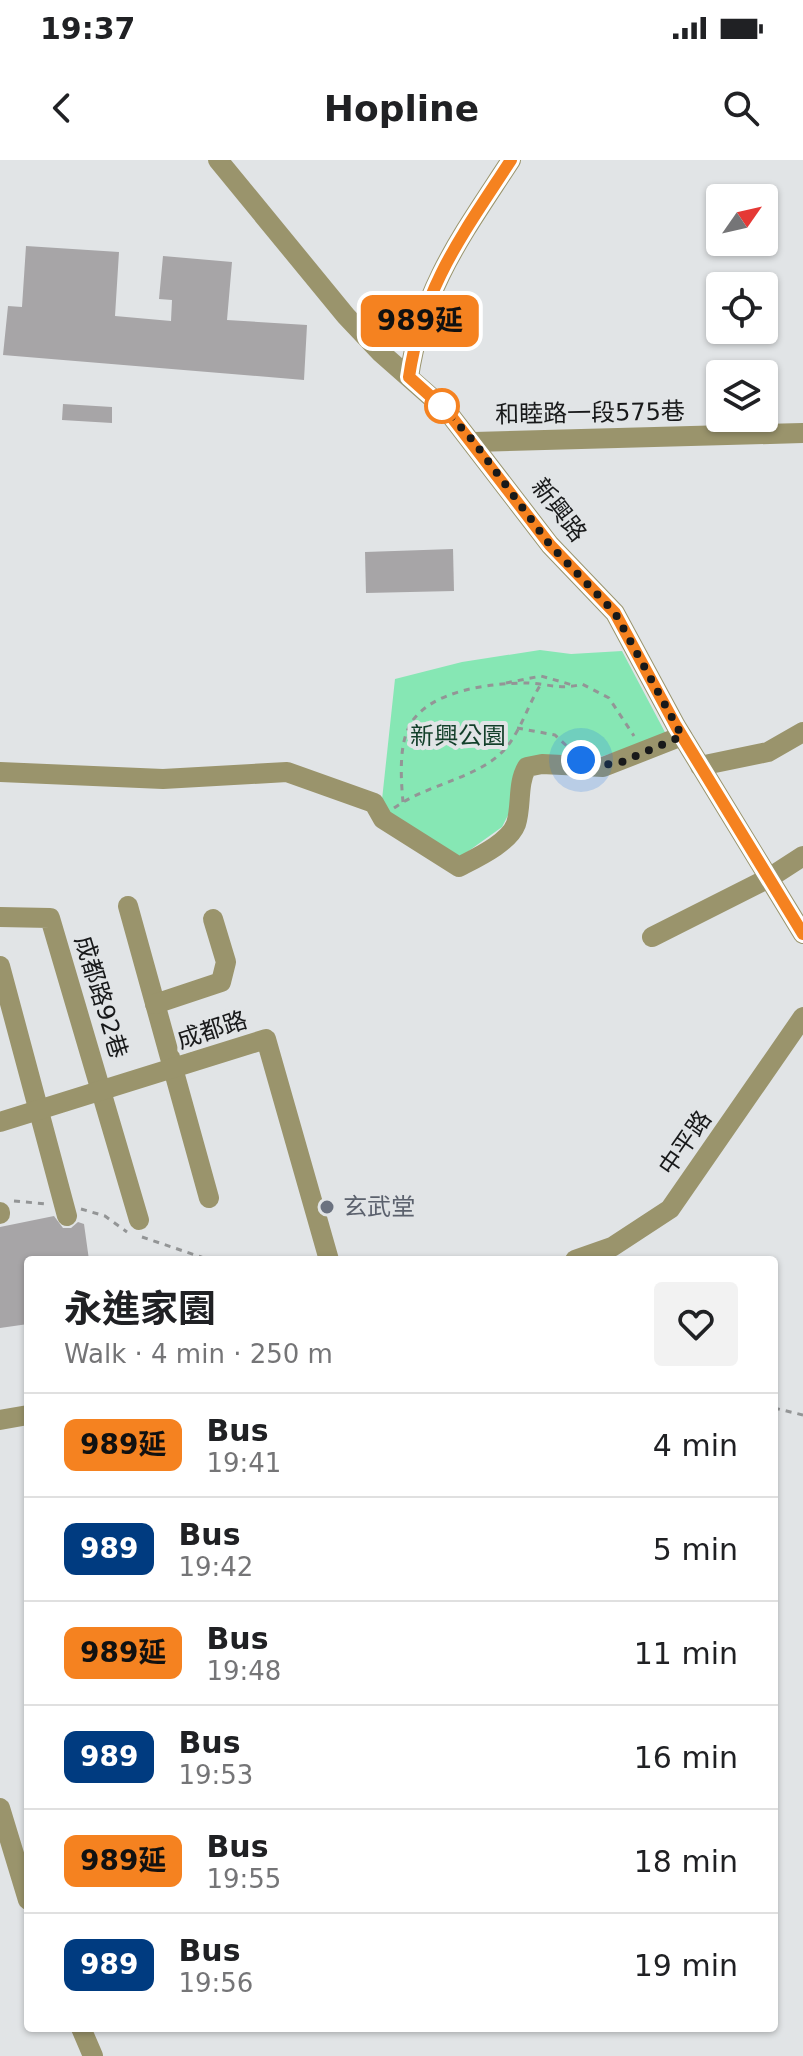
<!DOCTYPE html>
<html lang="en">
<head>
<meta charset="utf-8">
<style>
	:root { --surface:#fff; --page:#f2f2f2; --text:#202124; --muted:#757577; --line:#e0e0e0 }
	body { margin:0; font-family:"DejaVu Sans","Noto Sans TC",sans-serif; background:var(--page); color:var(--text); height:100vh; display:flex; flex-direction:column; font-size:30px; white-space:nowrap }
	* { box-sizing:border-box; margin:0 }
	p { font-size:26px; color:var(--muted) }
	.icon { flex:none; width:44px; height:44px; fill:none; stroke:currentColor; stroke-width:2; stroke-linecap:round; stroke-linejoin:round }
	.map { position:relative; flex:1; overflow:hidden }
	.side { position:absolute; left:24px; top:1096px; width:754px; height:776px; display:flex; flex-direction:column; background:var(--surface); border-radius:8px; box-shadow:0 2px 6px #0004 }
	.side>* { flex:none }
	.badge { padding:0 16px; border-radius:12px; font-size:28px; line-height:52px }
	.needle { width:52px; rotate:56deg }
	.controls { position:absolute; left:706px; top:24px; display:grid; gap:16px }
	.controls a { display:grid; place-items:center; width:72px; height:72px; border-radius:8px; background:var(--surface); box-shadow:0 2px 6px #0004; font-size:40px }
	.you { position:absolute; width:40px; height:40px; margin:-20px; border:6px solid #fff; border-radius:50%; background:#1a73e8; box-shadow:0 0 0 12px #1a73e833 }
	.map>.badge { position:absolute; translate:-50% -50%; box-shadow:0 0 0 4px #fff }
	.round { display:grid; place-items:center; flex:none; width:84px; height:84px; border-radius:8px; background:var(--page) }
	.overview { display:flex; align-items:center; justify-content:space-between; height:136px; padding:0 40px }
	h1 { font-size:38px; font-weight:700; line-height:60px }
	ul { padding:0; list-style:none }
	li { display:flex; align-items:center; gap:24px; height:104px; padding:0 40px; border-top:2px solid var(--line) }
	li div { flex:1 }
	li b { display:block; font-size:30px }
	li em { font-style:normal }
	li .badge { min-width:88px; font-weight:700; text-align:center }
	.status { display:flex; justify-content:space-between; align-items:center; height:56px; padding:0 40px; background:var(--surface); direction:ltr }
	.status svg { height:22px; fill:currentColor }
	header { display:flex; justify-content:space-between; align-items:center; height:104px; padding:0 40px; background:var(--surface); font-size:36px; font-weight:700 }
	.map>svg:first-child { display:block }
	.green { fill:#86e7b4 }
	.building { fill:#a7a5a7 }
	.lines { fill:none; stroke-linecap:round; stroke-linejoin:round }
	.path { stroke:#939596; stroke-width:3; stroke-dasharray:6 6; stroke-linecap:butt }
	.minor { stroke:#9a946c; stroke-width:20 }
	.line-casing { stroke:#fff; stroke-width:18 }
	.line { stroke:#f58220; stroke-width:12 }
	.walk { stroke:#18191a; stroke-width:8; stroke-dasharray:0 14.4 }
	.stop-dot { fill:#fff; stroke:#f58220; stroke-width:4 }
	.worship-dot { fill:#6b7280; stroke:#e1e4e6; stroke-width:3 }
	.labels { text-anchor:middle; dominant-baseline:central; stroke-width:8; stroke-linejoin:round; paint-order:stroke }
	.street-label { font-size:24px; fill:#18191a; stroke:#e1e4e6 }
	.park-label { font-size:24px; fill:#133f2a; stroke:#e1e4e6 }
	.worship-label { font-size:24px; fill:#5b616d; stroke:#e1e4e6; text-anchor:start }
</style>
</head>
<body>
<div class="status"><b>19:37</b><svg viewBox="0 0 49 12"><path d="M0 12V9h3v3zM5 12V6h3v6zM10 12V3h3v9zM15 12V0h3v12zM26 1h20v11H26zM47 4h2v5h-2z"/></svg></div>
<header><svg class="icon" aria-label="back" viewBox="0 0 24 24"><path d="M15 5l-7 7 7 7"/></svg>Hopline<svg class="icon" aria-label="search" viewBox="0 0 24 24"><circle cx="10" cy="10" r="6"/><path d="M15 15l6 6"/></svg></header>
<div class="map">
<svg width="803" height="1896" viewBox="0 0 803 1896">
	<rect width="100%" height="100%" fill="#e1e4e6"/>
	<polygon class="green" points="540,490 571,494 622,491 667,576 600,597 538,596 502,667 456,700 381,649 395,519 462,502"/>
	<g class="building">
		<polygon points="26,86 119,92 115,156 171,161 172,140 159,139 163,96 232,102 227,160 307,165 304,220 3,195 8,146 22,147"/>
		<polygon points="63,244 112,247 112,263 62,260"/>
		<polygon points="453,389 454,431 366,433 365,392"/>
		<polygon points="54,1056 63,1068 71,1068 78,1062 84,1064 89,1100 28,1100 28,1164 0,1168 0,1067"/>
	</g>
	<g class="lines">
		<g class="path">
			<polyline points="506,523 541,516 576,526"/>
			<polyline points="517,568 555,575 571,590"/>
			<path d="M 403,642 C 401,620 399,589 408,569 C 425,530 491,523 528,523 C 547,524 564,530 582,524 L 609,538 L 634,576"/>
			<path d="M 394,648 C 426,625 473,619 500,594 C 519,577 527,546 541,524"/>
			<polyline points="14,1041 47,1044"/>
			<polyline points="81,1049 105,1056 127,1072"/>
			<polyline points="142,1077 210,1100"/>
			<polyline points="774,1248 803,1255"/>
		</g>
		<g class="minor">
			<polyline points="218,0 346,156 380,192 447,251 550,385 615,453 676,566 803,774"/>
			<path d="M 409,217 C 422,127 463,74 511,0"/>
			<polyline points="474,282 803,273"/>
			<polyline points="700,606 768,592 803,572"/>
			<path d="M 0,612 L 163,619 L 287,612 L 374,643 L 383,659 L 459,707 C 476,698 509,683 516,664 C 522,645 517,624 527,607 L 542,604 L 603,607 L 682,576"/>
			<polyline points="128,746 209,1038"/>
			<polyline points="0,757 50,758 139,1060"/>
			<polyline points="652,777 769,718 803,696"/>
			<polyline points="0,806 67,1056"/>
			<polyline points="155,844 221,822 226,802 213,759"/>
			<polyline points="0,962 266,879 329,1100"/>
			<polyline points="0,1052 0,1054"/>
			<polyline points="575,1100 612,1087 670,1049 803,857"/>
			<polyline points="0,1260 28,1255"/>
			<polyline points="0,1648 28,1740"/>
			<polyline points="81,1868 93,1896"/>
		</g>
	</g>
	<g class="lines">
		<defs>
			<path id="line" d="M 511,0 C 463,74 422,127 409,217 L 447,251 L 550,385 L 615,453 L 676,566 L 803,774"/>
		</defs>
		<use href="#line" class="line-casing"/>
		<use href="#line" class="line"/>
		<polyline class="walk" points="442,246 474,282 550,385 615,453 682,576 622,602 585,608 581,600"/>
	</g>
	<circle class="stop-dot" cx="442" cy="246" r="16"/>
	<circle class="worship-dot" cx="327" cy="1047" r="8"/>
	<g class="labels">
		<g class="street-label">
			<text transform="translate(590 253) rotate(-1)">和睦路一段575巷</text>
			<text transform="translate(559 350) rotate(52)">新興路</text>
			<text transform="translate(101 837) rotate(73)">成都路92巷</text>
			<text transform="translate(212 870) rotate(-18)">成都路</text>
			<text transform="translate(685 983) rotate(-55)">中平路</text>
		</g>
		<g class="park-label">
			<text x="458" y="576">新興公園</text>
		</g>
		<g class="worship-label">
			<text x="343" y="1047">玄武堂</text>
		</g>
	</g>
</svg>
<div class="controls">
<a><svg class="needle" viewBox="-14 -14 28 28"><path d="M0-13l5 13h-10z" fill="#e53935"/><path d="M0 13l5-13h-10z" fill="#757577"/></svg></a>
<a><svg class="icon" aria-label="locate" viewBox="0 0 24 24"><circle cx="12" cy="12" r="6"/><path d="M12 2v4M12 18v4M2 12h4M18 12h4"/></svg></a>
<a><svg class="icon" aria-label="layers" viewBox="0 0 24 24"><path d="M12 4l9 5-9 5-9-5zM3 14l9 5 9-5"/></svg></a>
</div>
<div class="you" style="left:581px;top:600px"></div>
<b class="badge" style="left:420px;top:161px;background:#f58220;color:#111">989延</b>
<section class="side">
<div class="overview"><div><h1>永進家園</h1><p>Walk · 4 min · 250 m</p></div><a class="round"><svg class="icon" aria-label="heart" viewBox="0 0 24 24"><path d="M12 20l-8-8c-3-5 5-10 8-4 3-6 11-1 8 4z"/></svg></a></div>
<ul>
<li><span class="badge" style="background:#f58220;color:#111">989延</span><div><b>Bus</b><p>19:41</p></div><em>4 min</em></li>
<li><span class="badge" style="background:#003b80;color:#fff">989</span><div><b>Bus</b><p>19:42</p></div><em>5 min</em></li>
<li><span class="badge" style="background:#f58220;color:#111">989延</span><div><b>Bus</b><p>19:48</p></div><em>11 min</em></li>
<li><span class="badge" style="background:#003b80;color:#fff">989</span><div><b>Bus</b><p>19:53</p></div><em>16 min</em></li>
<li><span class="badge" style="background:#f58220;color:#111">989延</span><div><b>Bus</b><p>19:55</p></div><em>18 min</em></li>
<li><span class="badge" style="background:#003b80;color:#fff">989</span><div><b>Bus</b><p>19:56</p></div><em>19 min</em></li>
</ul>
</section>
</div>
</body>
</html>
